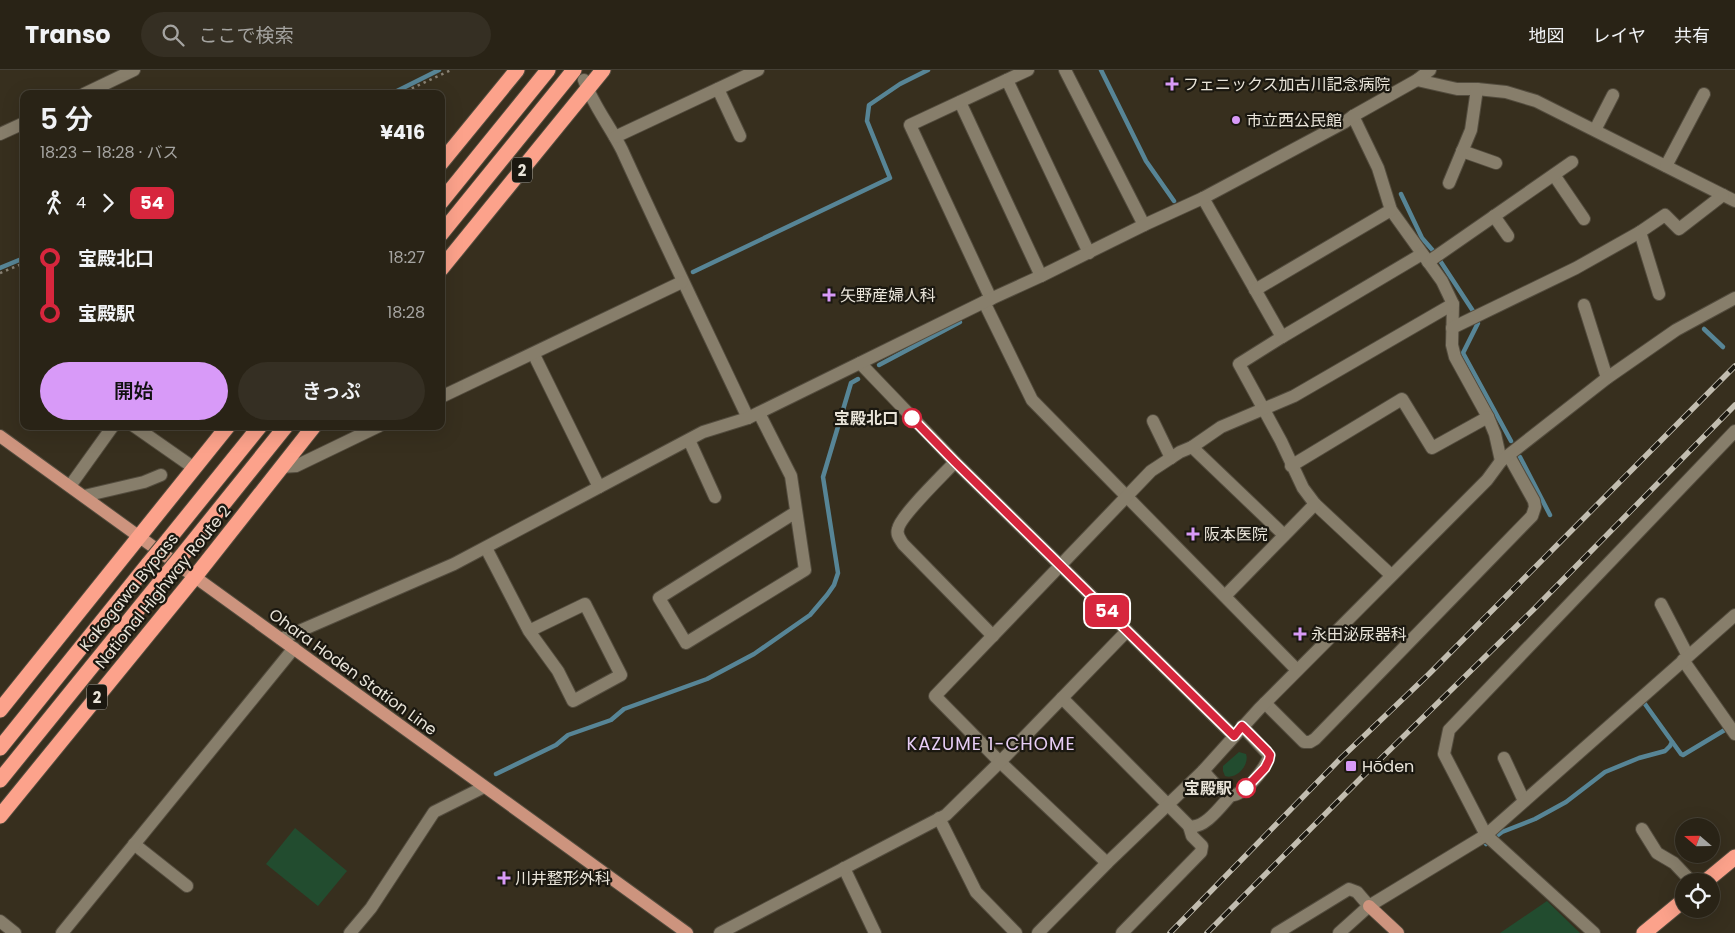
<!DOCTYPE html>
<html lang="ja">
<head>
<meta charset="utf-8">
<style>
	:root { --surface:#292316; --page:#352f23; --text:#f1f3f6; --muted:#a5a4a1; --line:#454035; --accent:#d89af8 }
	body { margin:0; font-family:Poppins,"Noto Sans JP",sans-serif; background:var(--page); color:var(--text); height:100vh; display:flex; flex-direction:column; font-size:19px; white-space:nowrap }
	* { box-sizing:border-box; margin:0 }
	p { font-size:16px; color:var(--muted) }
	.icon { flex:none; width:28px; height:28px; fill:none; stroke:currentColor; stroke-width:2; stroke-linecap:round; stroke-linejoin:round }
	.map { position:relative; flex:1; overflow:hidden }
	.sheet { position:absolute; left:20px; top:20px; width:425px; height:340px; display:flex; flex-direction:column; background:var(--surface); border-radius:10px; box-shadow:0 5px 20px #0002,0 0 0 1px var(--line) }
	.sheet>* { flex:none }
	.badge { padding:0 10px; border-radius:8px; font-size:18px; line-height:32px }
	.needle { width:32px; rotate:290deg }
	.tools { position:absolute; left:1675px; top:748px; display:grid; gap:10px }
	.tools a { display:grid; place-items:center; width:45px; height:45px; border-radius:50%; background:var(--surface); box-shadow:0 5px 20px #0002,0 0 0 1px var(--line); font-size:25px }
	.map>.badge { position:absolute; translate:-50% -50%; box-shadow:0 0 0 2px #fff }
	.legs { display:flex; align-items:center; gap:8px; height:55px; padding:0 20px; font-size:16px }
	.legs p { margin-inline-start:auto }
	.summary { display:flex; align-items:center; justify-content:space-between; height:85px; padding:0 20px }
	h1 { font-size:28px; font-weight:600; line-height:38px }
	.action { display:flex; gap:10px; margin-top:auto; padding:10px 20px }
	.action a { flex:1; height:58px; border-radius:30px; background:var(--accent); color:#111; font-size:20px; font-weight:600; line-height:58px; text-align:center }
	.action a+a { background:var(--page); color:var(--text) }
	ul { padding:0 20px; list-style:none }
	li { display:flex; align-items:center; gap:18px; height:55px; font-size:19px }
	li i { display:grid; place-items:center; width:8px; height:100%; margin:0 6px; background:currentColor }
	li i::after { content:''; width:12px; height:12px; margin:-6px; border:4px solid; border-radius:50%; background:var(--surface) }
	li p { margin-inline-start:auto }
	li:first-child i { background:linear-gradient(#0000 50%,currentColor 0) }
	li:last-child i { background:linear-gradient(currentColor 50%,#0000 0) }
	header { display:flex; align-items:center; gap:30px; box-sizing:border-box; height:70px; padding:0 25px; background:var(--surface); border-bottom:1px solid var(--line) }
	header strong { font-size:24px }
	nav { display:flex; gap:28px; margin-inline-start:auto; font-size:18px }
	.search { width:350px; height:45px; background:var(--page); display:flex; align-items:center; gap:12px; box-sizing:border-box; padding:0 18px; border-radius:28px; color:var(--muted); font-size:19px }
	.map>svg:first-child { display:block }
	.green { fill:#224c2f }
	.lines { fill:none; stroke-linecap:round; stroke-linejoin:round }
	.stream { stroke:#578596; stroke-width:4.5 }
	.minor-casing { stroke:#534c3e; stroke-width:14 }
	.major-casing { stroke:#534c3e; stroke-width:14 }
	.highway-casing { stroke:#534c3e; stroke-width:17 }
	.path { stroke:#888173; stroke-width:2.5; stroke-dasharray:2.5 4; stroke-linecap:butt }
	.minor { stroke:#877e6b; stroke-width:12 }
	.major { stroke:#cd947e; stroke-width:12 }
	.highway { stroke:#fca28b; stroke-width:15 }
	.rail-casing { stroke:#c2bdb0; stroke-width:5.5 }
	.rail { stroke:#1b1810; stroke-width:4; stroke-dasharray:11; stroke-linecap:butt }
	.highway-bridge-casing { stroke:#534c3e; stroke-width:17; stroke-linecap:butt }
	.highway-bridge { stroke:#fca28b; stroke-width:15 }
	.line-1-casing { stroke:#fff; stroke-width:11 }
	.line-1 { stroke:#d7263d; stroke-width:8 }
	.poi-dot { fill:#d89af8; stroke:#1b1810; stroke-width:2 }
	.stop-1-dot { fill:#fff; stroke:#d7263d; stroke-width:2.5 }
	.labels { text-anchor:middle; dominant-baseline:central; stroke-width:4.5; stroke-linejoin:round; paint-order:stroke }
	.shield { fill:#1b1810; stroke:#aba79d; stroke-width:1 }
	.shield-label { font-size:15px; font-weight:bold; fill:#e9e4d9 }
	.poi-label { font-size:16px; fill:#e9e4d9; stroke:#1b1810; text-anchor:start }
	.stop-label { font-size:16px; font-weight:bold; fill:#e9e4d9; stroke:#1b1810; text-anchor:end }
	.street-label { font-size:16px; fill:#e9e4d9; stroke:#1b1810 }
	.neighbourhood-label { font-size:18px; letter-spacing:1px; fill:#e8cef6; stroke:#1b1810 }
</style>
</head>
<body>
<header>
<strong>Transo</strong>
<div class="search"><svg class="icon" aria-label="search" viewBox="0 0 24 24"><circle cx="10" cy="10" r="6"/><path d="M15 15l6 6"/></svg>ここで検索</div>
<nav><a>地図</a><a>レイヤ</a><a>共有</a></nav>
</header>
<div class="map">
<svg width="1735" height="863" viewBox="0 0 1735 863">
	<rect width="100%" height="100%" fill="#372f1e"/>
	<g class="green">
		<path d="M 1239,682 L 1246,684 C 1250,695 1236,710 1225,706 L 1223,701 L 1223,696 Z"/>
		<polygon points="295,758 347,801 318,836 266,794"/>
		<polygon points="1547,831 1580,863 1500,863"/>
	</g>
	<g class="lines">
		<g class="stream">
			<polyline points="1101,0 1146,91 1174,131"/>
			<polyline points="391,24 439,0"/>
			<polyline points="1401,124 1422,168 1435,183 1473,241 1478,253 1463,283 1511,371"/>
			<polyline points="0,198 24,188"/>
			<polyline points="693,202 890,108 867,51 869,35 900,14 928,0"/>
			<polyline points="1704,259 1723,277"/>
			<polyline points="879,295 960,252"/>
			<polyline points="1520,387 1550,445"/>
			<polyline points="1645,634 1681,684 1683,685 1728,658"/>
			<polyline points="496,704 556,675 568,665 611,650 624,639 707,609 754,584 810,545 827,525 834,515 838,503 823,407 851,313 858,309"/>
			<polyline points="1486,774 1502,762 1535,749 1566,732 1605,702 1639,688 1665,681 1670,676 1672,672"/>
		</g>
		<defs>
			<g id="minor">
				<polyline points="1065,0 1144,155"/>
				<path d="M 584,10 C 593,35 610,56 622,80 C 663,170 706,259 748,348"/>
				<polyline points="1007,10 1089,183"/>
				<polyline points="1417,10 1457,19 1477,19 1506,22 1536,31 1735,131"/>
				<polyline points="718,19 740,66"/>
				<polyline points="84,24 134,0"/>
				<polyline points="960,32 1041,206"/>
				<polyline points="1353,46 1378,98 1391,140 1442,211 1453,234 1452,275 1455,287 1488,347 1495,364 1501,391"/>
				<polyline points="1595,60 1613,25"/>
				<polyline points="0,64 24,53"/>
				<polyline points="615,67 758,0"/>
				<polyline points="1462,81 1496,93"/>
				<polyline points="1666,96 1704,24"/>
				<polyline points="1554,105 1584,149"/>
				<polyline points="1449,113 1471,60 1477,19"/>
				<polyline points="1203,128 1282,267 1239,294 1281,371 1303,418 1315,434 1391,505"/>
				<polyline points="1494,146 1508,166"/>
				<polyline points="1640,162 1659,224"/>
				<polyline points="1428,192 1572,92"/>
				<polyline points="1255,220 1391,140"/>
				<polyline points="991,229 910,55 1028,0"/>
				<polyline points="984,232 1032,330 1297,600"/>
				<polyline points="1584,235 1607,308"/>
				<polyline points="1452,258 1576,198 1640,162 1665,145 1679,159 1723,125"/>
				<polyline points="1282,267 1422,184"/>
				<polyline points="536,289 599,417"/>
				<polyline points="860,293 955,392 1234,666"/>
				<polyline points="441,327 682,212"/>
				<polyline points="759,343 791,406 805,500 686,573 659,528 796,442"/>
				<polyline points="1153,351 1171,388"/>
				<polyline points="134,356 194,398"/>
				<polyline points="689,370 715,427"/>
				<polyline points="1192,377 1284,465"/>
				<path d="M 955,392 C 944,404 900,446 898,459 C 896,465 900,469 903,474 L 993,566"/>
				<polyline points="1291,396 1402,329 1432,378 1488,347"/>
				<polyline points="281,397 296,396 379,356"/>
				<polyline points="70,416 113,356"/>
				<polyline points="84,426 144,412 161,405"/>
				<polyline points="486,478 529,561 558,601 573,631 621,605 585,534 529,561"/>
				<polyline points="1225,526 1315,434"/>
				<polyline points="1661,534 1688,586"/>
				<polyline points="281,569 454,494 703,362 748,348 984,232 1041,206 1144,155 1203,128 1345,52 1353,46 1417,10 1430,0"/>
				<polyline points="1683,590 1735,664"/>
				<path d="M 1062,628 L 1189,756 C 1204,760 1221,736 1231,725"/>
				<polyline points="1265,633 1304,672 1310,672 1315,669 1532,446 1535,437 1534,431 1509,386"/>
				<polyline points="1504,688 1524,731"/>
				<path d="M 1203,701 C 1210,708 1220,722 1230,725 C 1242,728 1268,697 1269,685 L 1242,656"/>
				<polyline points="939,748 976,822 1016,863"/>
				<polyline points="1642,759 1657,783 1674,793 1691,811"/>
				<polyline points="134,774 187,816"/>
				<polyline points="1107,793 1000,692 935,626 1151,401 1180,382 1192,377 1221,357 1294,326 1453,234"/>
				<polyline points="844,798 875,863"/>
				<polyline points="0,851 15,863"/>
				<polyline points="62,863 294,578"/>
				<polyline points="350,863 371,838 434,742 484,717"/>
				<polyline points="720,863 946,745 1000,692 1127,561"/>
				<polyline points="1038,863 1107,793 1203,701 1259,639 1487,410 1501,391 1607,308 1676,260 1735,228"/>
				<polyline points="1122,863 1201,782 1202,776 1192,766 1189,756"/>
				<polyline points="1277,863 1349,819 1357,822 1369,836"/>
				<polyline points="1339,863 1369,836 1486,765 1735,545"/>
				<polyline points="1594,863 1486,765 1444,684 1449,660 1735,361"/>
			</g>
			<g id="major">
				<polyline points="0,366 687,863"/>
				<polyline points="1369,836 1398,863"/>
			</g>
			<g id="highway">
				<polyline points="441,93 517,0"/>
				<polyline points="441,132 548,0"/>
				<polyline points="441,164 574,0"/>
				<polyline points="441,199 603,0"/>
				<polyline points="168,470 260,356"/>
				<polyline points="184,483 286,356"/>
				<polyline points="0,640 228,356"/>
				<polyline points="0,678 149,493"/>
				<polyline points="0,710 165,506"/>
				<polyline points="0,746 194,508 314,356"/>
				<polyline points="1706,811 1735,787"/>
				<polyline points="1644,863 1684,830"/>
			</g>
		</defs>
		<use href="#minor" class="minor-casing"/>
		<use href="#major" class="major-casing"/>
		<use href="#highway" class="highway-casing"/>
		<g class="path">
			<polyline points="400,24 451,0"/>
			<polyline points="0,203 24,193"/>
		</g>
		<use href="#minor" class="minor"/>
		<use href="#major" class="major"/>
		<use href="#highway" class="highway"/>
		<defs>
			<g id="rail">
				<polyline points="1170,863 1341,688 1429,604 1735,296"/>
				<polyline points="1207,863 1361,708 1535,538 1735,335"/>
			</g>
		</defs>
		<use href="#rail" class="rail-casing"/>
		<use href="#rail" class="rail"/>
		<defs>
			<g id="highway-bridge">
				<polyline points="149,493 168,470"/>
				<polyline points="165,506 184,483"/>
			</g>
		</defs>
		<use href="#highway-bridge" class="highway-bridge-casing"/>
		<use href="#highway-bridge" class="highway-bridge"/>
	</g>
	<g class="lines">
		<defs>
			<polyline id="line-1" points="912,348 955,392 1234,666 1242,656 1267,681 1270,685 1269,690 1265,698 1246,718"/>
		</defs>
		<use href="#line-1" class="line-1-casing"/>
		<use href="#line-1" class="line-1"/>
	</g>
	<g class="poi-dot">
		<path d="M1169.5 6.5h5v5h5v5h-5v5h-5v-5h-5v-5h5z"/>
		<circle cx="1236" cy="50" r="5"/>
		<path d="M826.5 217.5h5v5h5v5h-5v5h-5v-5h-5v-5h5z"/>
		<path d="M1190.5 456.5h5v5h5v5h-5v5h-5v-5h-5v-5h5z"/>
		<path d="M1297.5 556.5h5v5h5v5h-5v5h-5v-5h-5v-5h5z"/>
		<rect x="1345" y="690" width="12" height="12" rx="2.5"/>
		<path d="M501.5 800.5h5v5h5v5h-5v5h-5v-5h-5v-5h5z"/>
	</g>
	<g class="stop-1-dot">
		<circle cx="912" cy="348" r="9"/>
		<circle cx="1246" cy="718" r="9"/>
	</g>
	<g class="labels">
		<g class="shield">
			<rect x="512" y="87.5" width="20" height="25" rx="4"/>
			<rect x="87" y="614.5" width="20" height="25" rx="4"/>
		</g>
		<g class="shield-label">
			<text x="522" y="100">2</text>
			<text x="97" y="627">2</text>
		</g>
		<g class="poi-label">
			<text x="1183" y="14">フェニックス加古川記念病院</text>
			<text x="1246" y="50">市立西公民館</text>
			<text x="840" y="225">矢野産婦人科</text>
			<text x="1204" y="464">阪本医院</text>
			<text x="1311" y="564">永田泌尿器科</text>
			<text x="1362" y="696">Hōden</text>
			<text x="515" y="808">川井整形外科</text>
		</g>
		<g class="stop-label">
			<text x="898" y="348">宝殿北口</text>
			<text x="1232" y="718">宝殿駅</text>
		</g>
		<g class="street-label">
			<text transform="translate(163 517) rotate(-51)">National Highway Route 2</text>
			<text transform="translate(129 522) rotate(-51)">Kakogawa Bypass</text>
			<text transform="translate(353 602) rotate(36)">Ohara Hoden Station Line</text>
		</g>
		<g class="neighbourhood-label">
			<text x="991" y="673">KAZUME 1-CHOME</text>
		</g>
	</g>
</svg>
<div class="tools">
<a><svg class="needle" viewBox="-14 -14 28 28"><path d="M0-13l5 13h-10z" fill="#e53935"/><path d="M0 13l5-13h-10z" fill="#a5a4a1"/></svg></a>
<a><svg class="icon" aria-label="locate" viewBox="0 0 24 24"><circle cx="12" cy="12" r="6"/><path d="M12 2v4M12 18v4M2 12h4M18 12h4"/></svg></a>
</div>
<b class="badge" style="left:1107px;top:541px;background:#d7263d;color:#fff">54</b>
<section class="sheet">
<div class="summary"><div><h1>5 分</h1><p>18:23 – 18:28 · バス</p></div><b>¥416</b></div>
<div class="legs"><svg class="icon" aria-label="walk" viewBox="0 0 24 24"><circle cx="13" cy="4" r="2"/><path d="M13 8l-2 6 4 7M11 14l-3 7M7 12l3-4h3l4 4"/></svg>4<svg class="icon" aria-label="forward" viewBox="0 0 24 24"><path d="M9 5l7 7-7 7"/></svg><b class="badge" style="background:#d7263d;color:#fff">54</b></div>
<ul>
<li><i style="color:#d7263d"></i><b>宝殿北口</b><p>18:27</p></li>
<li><i style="color:#d7263d"></i><b>宝殿駅</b><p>18:28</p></li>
</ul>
<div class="action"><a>開始</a><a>きっぷ</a></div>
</section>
</div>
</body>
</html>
